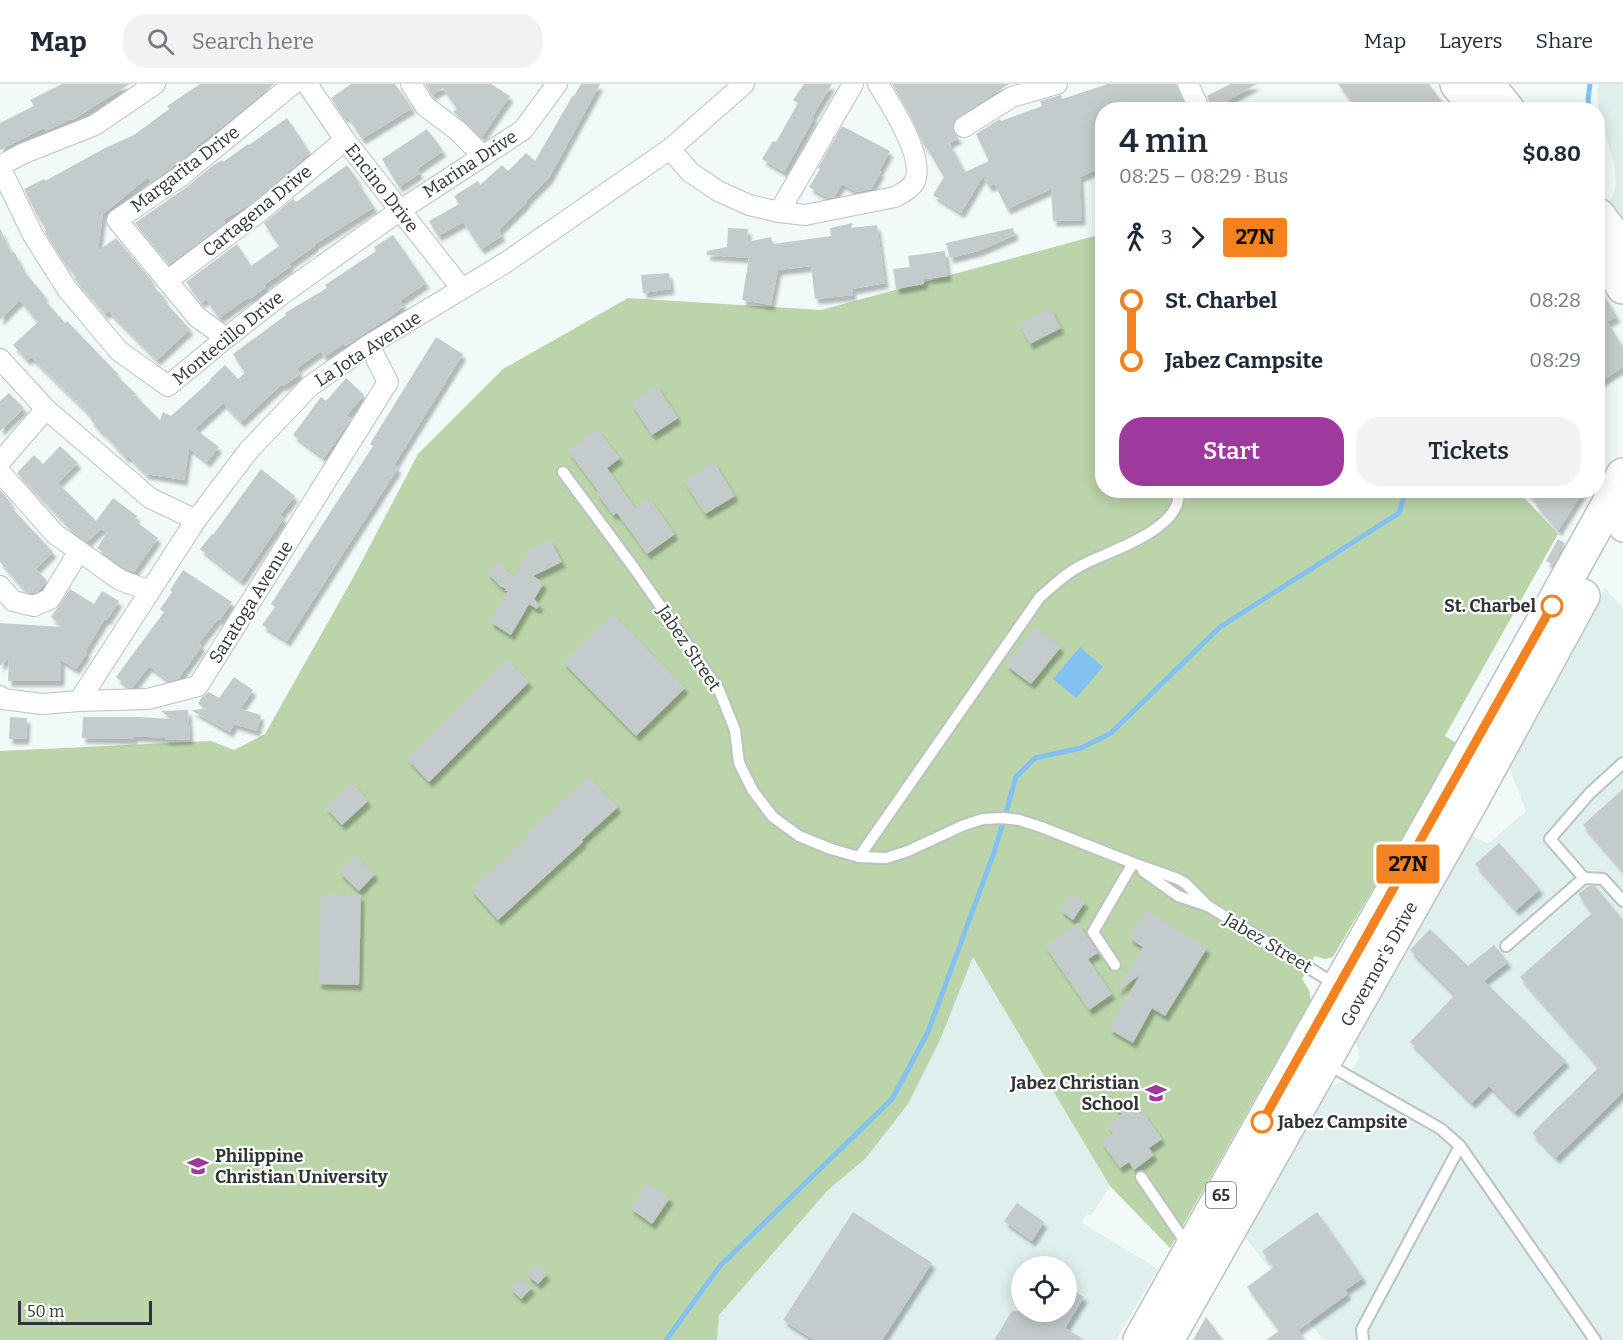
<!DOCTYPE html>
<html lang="en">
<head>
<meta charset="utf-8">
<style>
	:root { --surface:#fff; --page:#f2f2f3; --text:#1f2937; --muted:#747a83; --line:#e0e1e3; --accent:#9e399e }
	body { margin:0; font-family:Bitter,serif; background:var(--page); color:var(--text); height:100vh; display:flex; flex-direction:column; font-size:22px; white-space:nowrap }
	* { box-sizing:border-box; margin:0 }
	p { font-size:20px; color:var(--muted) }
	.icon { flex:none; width:33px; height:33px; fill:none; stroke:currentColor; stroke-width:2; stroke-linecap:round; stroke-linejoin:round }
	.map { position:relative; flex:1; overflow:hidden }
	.details { position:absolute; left:1095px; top:18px; width:510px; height:396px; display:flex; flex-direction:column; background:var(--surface); border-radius:24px; box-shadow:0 3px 15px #0003 }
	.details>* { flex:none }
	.badge { padding:0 12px; border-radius:4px; font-size:21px; line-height:39px }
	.tools { position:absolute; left:1011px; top:1172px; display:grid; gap:12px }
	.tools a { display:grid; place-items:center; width:66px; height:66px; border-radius:50%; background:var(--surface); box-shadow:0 3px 15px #0003; font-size:30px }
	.scale { position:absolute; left:18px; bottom:15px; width:134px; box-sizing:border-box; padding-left:6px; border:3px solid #313434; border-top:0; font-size:16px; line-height:21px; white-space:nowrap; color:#313434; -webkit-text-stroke:4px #fff; paint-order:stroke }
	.map>.badge { position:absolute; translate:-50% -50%; box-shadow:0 0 0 3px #fff }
	.legs { display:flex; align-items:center; gap:9px; height:66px; padding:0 24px; font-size:20px }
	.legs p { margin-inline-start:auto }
	.summary { display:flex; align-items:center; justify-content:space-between; height:102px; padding:0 24px }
	h1 { font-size:33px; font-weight:600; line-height:45px }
	.button { display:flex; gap:12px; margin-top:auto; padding:12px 24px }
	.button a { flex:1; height:69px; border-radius:24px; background:var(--accent); color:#fff; font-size:24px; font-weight:600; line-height:69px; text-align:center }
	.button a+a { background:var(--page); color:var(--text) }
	ul { padding:0 24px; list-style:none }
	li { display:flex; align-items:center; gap:21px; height:60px; font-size:22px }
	li i { display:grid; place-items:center; width:9px; height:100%; margin:0 8px; background:currentColor }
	li i::after { content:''; width:15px; height:15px; margin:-8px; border:4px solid; border-radius:50%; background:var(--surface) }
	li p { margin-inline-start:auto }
	li:first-child i { background:linear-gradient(#0000 50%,currentColor 0) }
	li:last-child i { background:linear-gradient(currentColor 50%,#0000 0) }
	header { display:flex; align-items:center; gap:36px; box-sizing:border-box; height:84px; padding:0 30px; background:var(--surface); border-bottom:2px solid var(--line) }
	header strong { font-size:28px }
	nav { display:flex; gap:33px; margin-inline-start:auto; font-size:21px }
	.search { width:420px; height:54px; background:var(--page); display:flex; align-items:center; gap:15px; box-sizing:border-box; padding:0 21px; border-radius:24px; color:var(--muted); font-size:22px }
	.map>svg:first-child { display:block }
	.built { fill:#deefed; fill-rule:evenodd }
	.green { fill:#bbd4aa }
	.water { fill:#83c1f3 }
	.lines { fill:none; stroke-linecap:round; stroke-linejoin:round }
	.stream { stroke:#83c1f3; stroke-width:5 }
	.building { fill:#c4cbcd; filter:url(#shadow) }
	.lane-casing { stroke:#bbc2c1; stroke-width:14 }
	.street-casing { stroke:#bbc2c1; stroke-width:22 }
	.secondary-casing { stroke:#bbc2c1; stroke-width:30 }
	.highway-casing { stroke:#bbc2c1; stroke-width:36 }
	.lane { stroke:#fff; stroke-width:10 }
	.street { stroke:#fff; stroke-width:20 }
	.secondary { stroke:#fff; stroke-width:27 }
	.highway { stroke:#fff; stroke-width:33 }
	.line-1-casing { stroke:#fff; stroke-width:14 }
	.line-1 { stroke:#f58220; stroke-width:9 }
	.stop-1-dot { fill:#fff; stroke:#f58220; stroke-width:3 }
	.labels { text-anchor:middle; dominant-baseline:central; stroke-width:4.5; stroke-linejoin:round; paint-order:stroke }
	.shield { fill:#fff; stroke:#6f7171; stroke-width:1.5 }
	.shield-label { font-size:16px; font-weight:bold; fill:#313434 }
	.street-label { font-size:18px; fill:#313434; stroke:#fff }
	.stop-label { font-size:18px; font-weight:bold; fill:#313434; stroke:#fff; text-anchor:end }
	.poi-label { font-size:18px; font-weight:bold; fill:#313434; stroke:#fff; text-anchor:end }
</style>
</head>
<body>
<header>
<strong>Map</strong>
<div class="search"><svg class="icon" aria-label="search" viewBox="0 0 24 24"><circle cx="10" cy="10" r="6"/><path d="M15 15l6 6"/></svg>Search here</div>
<nav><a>Map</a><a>Layers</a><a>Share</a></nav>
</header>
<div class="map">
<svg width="1623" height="1256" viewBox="0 0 1623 1256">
	<defs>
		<filter id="shadow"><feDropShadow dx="3.5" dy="5.5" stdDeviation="1.5" flood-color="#0004"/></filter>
	</defs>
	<rect width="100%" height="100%" fill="#f2faf9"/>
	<g class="built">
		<polygon points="1599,0 1623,0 1623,135 1608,118 1613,112 1616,100 1614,80 1599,25 1597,6"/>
		<polygon points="1605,504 1623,525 1623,1256 1323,1256 1243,1150 1325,1003 1344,998 1359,975 1355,951 1470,750 1488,760 1526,727 1508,680"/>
		<path d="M 973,873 L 1311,916 L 1170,1164 L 1110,1102 L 1091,1132 L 1087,1130 L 1082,1139 L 1158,1185 L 1116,1256 L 717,1256 L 719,1231 L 828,1106 L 866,1074 L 908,1020 L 940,956 ZM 1022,1182 L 1066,1182 L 1066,1227 L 1022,1227 Z"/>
	</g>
	<polygon class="green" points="1102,150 1102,406 1518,407 1558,450 1445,652 1458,660 1333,873 1325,875 1315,872 1302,895 1309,906 1311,916 1170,1164 1110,1102 973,873 940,956 908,1020 866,1074 828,1106 719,1231 717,1256 0,1256 0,667 211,657 234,666 265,650 354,492 418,370 503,285 628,214 821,226"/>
	<polygon class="water" points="1080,563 1103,583 1076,614 1053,595"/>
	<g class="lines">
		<g class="stream">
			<polyline points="1589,26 1588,16 1590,0"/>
			<polyline points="1598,64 1601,84 1598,97"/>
			<polyline points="666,1256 720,1182 892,1015 928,948 995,766 1016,693 1035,674 1081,664 1111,649 1220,543 1399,429 1406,406"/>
		</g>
	</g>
	<g class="building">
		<polygon points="62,0 130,0 72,36 71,35 46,47 44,44 0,66 0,39 34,22 30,16"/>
		<polygon points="200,0 274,0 224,41 196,62 197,63 174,82 151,98 148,93 103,130 98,167 116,154 153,198 151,200 165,214 163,216 190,245 157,276 108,227 105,230 77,198 74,194 77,191 65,180 46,150 45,147 46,146 36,129 24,105 44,95 45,97 105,64 134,51 169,25 167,22"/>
		<polygon points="351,0 395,0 412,24 362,55 347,32 344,34 331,14"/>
		<polygon points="425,0 491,0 510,12 482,53 453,28 457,25 443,4 432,11"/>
		<polygon points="581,0 600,0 549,94 526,117 527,118 499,146 502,152 481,165 463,138 438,152 429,137 459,120 454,112 478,97 480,101 502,81 508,87 526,69 535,77 573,11 574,12"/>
		<polygon points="804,0 832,0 812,33 814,34 784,88 762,75 773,57 776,58 798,19 793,16"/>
		<polygon points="892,0 1009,0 958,33 953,38 952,43 954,49 959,54 949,59 965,88 989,77 976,50 1000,35 1001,37 1042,22 1040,17 1061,11 1062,15 1108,0 1176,0 1187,26 1102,26 1102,58 1096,61 1102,75 1102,83 1080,93 1082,136 1053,137 1051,105 1007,125 995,100 989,103 983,92 961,129 933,111 944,93 927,64 926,65 924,61 909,29"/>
		<polygon points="1230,0 1257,0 1212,25 1207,12"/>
		<polygon points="1338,0 1429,0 1448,26 1358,26"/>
		<polygon points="287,34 310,69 252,119 223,136 225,139 169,180 135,139 188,102 212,82 222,76 223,78 248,60 249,61"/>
		<polygon points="842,42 890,67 879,87 881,88 871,105 857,108 842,100 834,113 828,114 809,103 820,85 818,84"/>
		<polygon points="427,45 443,67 417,85 420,89 399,103 382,75"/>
		<polygon points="347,81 359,98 358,99 374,123 314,161 315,162 289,180 291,182 264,201 266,203 250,215 249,213 219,234 206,215 201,219 186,198 237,160 251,182 279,162 264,139 293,115 296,118"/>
		<polygon points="853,139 851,144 877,141 885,199 852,205 853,211 815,215 811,182 778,186 771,221 742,216 749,174 707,171 707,167 727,163 728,144 748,145 747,158 771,153 773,160 831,152 830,144"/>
		<polygon points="0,144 11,169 14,168 26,190 45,212 43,214 65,239 67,237 118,290 117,292 136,310 135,311 160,336 163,328 171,332 211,296 210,295 225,281 238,295 245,289 233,270 286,231 285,229 327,204 325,201 376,167 374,163 393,151 426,199 400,217 404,222 391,232 345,262 344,259 324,273 321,267 297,284 300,290 283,302 282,300 241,338 223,319 195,345 219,363 207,378 189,364 184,396 146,390 128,372 126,374 102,347 101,348 90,335 92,333 31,273 27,276 13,261 38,238 20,216 0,236"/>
		<polygon points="1013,144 1015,151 978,167 950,174 946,159"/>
		<polygon points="945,167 948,192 924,195 924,200 896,205 893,185 910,183 908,172"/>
		<polygon points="669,189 671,205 643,209 641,191"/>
		<polygon points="1598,202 1617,233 1607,238 1623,263 1623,283 1598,299"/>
		<polygon points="1050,224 1061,244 1030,260 1019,240"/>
		<polygon points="436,253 463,270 394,381 398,384 287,557 262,541 275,523 271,520 373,362 370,360"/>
		<polygon points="346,294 364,311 346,332 351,335 324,374 293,351 321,313 326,317"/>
		<polygon points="657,302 678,334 652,351 631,319"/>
		<polygon points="9,309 24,324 0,347 0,317"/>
		<polygon points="597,345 620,374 607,384 635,424 649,414 675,450 647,470 617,429 613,431 596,408 598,407 568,367"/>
		<polygon points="60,362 78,379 58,399 96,437 113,414 137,432 134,436 158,454 134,488 126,485 97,464 107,449 101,445 87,458 67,443 68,442 17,389 34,371 43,380"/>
		<polygon points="714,378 735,412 705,430 684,397"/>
		<polygon points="261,385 295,412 280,431 284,434 241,497 200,465 212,450 213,451"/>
		<polygon points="0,406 12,420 10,422 53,468 36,485 47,497 37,508 33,509 26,508 0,478"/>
		<polygon points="1524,406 1584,406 1558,447 1536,422 1538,419"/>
		<polygon points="550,455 562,478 533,492 544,499 534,515 540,521 537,525 529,520 511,551 490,538 508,507 505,507 506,505 500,502 487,488 499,477 513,493 529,466"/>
		<polygon points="1558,455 1565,459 1553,481 1546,477"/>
		<polygon points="183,486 232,518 220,536 218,535 199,559 202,562 178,595 169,597 149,582 133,603 130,604 116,593 164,528 160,525 172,508 170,506"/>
		<polygon points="70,505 94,520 102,507 119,517 107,536 105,535 85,568 87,569 76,585 61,576 61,597 8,597 9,573 0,582 0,539 62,543 51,533"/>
		<polygon points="613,530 685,604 636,652 563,578"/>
		<polygon points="1036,543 1061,563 1031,600 1006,581"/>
		<polygon points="507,575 529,598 429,698 407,675"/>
		<polygon points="234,593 253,606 240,625 261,631 257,647 234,640 230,648 191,626 206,625 198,620 202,613 209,608 219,614"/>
		<polygon points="188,626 190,655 166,656 165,654 134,652 134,655 82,654 83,633 139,633 171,635 161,627"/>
		<polygon points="10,633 27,634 26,655 9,655"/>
		<polygon points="589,692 618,723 582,756 583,758 498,836 471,806 529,752 527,750"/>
		<polygon points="352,698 368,717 342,741 325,723"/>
		<polygon points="1623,705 1623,787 1583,741"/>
		<polygon points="1499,759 1540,805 1516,826 1475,780"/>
		<polygon points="355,771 375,790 359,807 339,788"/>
		<polygon points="1589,802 1595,802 1623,836 1623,1008 1556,1074 1532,1049 1599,983 1520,893 1592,829 1578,810"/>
		<polygon points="1072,809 1085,818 1073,836 1060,826"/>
		<polygon points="321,810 361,811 359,901 318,900"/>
		<polygon points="1146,826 1207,864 1165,932 1152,924 1133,959 1109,945 1140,891 1116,908 1143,863 1129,854"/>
		<polygon points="1078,839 1098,869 1088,875 1112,910 1089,926 1045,862"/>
		<polygon points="1430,845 1468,882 1494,861 1508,878 1484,897 1566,977 1515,1028 1489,1002 1472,1019 1410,958 1455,911 1410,866"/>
		<polygon points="1124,1013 1141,1030 1143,1028 1162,1055 1149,1064 1154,1071 1134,1086 1129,1078 1120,1084 1101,1058 1113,1050 1107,1041 1122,1030 1114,1023"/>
		<polygon points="648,1098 670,1114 652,1140 630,1124"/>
		<polygon points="1017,1119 1044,1138 1032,1157 1004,1137"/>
		<polygon points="853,1128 932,1179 882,1256 814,1256 783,1236"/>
		<polygon points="1317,1128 1363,1194 1345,1206 1348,1210 1298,1246 1305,1256 1266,1256 1279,1247 1247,1203 1274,1183 1262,1167"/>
		<polygon points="535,1180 547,1190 538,1200 527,1191"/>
		<polygon points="520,1193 532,1204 521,1215 510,1204"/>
		<polygon points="1066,1202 1084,1213 1065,1244 1085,1256 994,1256 1012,1227 1066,1227"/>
		<polygon points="1206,1233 1223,1256 1193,1256"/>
	</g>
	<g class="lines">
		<defs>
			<g id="lane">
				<polyline points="563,388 634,484 719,606 735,646 739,679 753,707 773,733 799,752 831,765 859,773 886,774 908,767 964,741 983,735 1003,734 1019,736 1041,743 1133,779 1178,795 1185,799 1208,822"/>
				<polyline points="1623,679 1590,709 1550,755 1584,794 1603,795 1623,817"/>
				<path d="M 859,773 L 1040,513 C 1054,501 1067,488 1084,480 C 1110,467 1166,450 1177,420 C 1178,416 1179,411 1180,406"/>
				<polyline points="1143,787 1178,812 1208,822 1335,900"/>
				<polyline points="1506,862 1584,794"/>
				<polyline points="1115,881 1093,848 1133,779"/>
				<polyline points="1327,980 1441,1045 1460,1062 1595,1256"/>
				<polyline points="1141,1093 1188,1162"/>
				<polyline points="1363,1256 1362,1245 1460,1062"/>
			</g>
			<g id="street">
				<polyline points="307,0 345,56 462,205"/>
				<polyline points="411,0 425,22 458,47 483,72"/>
				<polyline points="1188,0 1200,26"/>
				<polyline points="964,43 1012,13 1057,0"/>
				<path d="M 670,65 L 690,88 L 718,107 L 749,121 L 779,128 L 805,131 L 895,113 C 902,109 909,106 914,99 C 927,75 891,21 878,0"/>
				<polyline points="0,82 22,70 95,41 155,0"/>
				<polyline points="0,83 33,151 67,205 119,267 168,302 226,254 281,211 399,127 523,46 557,0"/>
				<polyline points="779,128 853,0"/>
				<polyline points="167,197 259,128 345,56"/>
				<polyline points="226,254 197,233 117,136 181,92 293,0"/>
				<polyline points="0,275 46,325 150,414 196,436"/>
				<polyline points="0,378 46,325"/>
				<polyline points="0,388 55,450 120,496 150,507"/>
				<polyline points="0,502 13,517 34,522 50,515 79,467"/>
				<polyline points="0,612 3,615 42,620 79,617 148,615 198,602 388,298 369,261"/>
				<polyline points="79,617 196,436 249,366 310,302 369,261 505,179 670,65 744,0"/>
			</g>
			<polyline id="secondary" points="1623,421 1608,421 1623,444"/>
			<g id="highway">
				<polyline points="1457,0 1479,26"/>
				<polyline points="1487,0 1508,26"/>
				<polyline points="1598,131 1623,163"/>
				<polyline points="1598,167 1615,188 1623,203"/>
				<polyline points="1140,1256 1451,703 1608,421 1623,391"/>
				<polyline points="1167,1256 1472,716 1583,512"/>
			</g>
		</defs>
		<use href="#lane" class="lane-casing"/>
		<use href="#street" class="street-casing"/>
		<use href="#secondary" class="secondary-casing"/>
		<use href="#highway" class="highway-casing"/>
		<use href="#lane" class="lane"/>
		<use href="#street" class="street"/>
		<use href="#secondary" class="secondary"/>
		<use href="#highway" class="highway"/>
	</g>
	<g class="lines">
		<defs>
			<polyline id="line-1" points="1262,1038 1552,522"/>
		</defs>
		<use href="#line-1" class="line-1-casing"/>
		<use href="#line-1" class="line-1"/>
	</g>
	<defs>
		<symbol id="school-bare" viewBox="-9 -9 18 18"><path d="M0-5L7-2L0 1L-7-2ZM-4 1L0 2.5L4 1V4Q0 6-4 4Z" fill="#9e399e" stroke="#fff" stroke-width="2.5" paint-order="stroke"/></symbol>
		<symbol id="university-bare" viewBox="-9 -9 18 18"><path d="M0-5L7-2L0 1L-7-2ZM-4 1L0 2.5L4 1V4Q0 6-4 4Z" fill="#9e399e" stroke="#fff" stroke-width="2.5" paint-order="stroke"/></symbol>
	</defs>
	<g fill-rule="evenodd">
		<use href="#school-bare" x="1141" y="994" width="30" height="30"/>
		<use href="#university-bare" x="183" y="1067" width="30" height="30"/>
	</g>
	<g class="stop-1-dot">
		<circle cx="1552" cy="522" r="10"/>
		<circle cx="1262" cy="1038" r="10"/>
	</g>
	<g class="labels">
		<rect class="shield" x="1206" y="1098" width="30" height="26" rx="4.5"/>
		<g class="shield-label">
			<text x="1221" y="1111">65</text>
		</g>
		<g class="street-label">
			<text transform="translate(470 80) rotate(-33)">Marina Drive</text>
			<text transform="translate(185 85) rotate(-37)">Margarita Drive</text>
			<text transform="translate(382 104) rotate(52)">Encino Drive</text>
			<text transform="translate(257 127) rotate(-39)">Cartagena Drive</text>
			<text transform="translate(228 254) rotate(-39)">Montecillo Drive</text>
			<text transform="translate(368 265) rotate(-33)">La Jota Avenue</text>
			<text transform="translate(251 518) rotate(-58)">Saratoga Avenue</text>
			<text transform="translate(689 564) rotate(56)">Jabez Street</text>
			<text transform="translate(1268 859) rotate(31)">Jabez Street</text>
			<text transform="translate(1379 880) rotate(-61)">Governor's Drive</text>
		</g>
		<g class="stop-label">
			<text x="1536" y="522">St. Charbel</text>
			<text x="1278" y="1038" text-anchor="start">Jabez Campsite</text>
		</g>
		<g class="poi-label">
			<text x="1139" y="999">Jabez Christian<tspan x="1139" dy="21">School</tspan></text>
			<text x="215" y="1072" text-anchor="start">Philippine<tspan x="215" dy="21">Christian University</tspan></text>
		</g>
	</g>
</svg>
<div class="tools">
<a><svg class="icon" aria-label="locate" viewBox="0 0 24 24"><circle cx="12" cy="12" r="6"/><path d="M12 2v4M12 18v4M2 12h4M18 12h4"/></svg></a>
</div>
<div class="scale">50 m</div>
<b class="badge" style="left:1408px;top:780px;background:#f58220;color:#111">27N</b>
<section class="details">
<div class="summary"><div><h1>4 min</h1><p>08:25 – 08:29 · Bus</p></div><b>$0.80</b></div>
<div class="legs"><svg class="icon" aria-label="walk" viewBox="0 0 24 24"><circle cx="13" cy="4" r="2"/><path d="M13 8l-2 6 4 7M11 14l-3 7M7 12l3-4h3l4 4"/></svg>3<svg class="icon" aria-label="forward" viewBox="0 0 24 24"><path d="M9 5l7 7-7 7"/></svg><b class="badge" style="background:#f58220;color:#111">27N</b></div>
<ul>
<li><i style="color:#f58220"></i><b>St. Charbel</b><p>08:28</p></li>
<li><i style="color:#f58220"></i><b>Jabez Campsite</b><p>08:29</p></li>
</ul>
<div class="button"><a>Start</a><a>Tickets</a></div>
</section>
</div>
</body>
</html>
